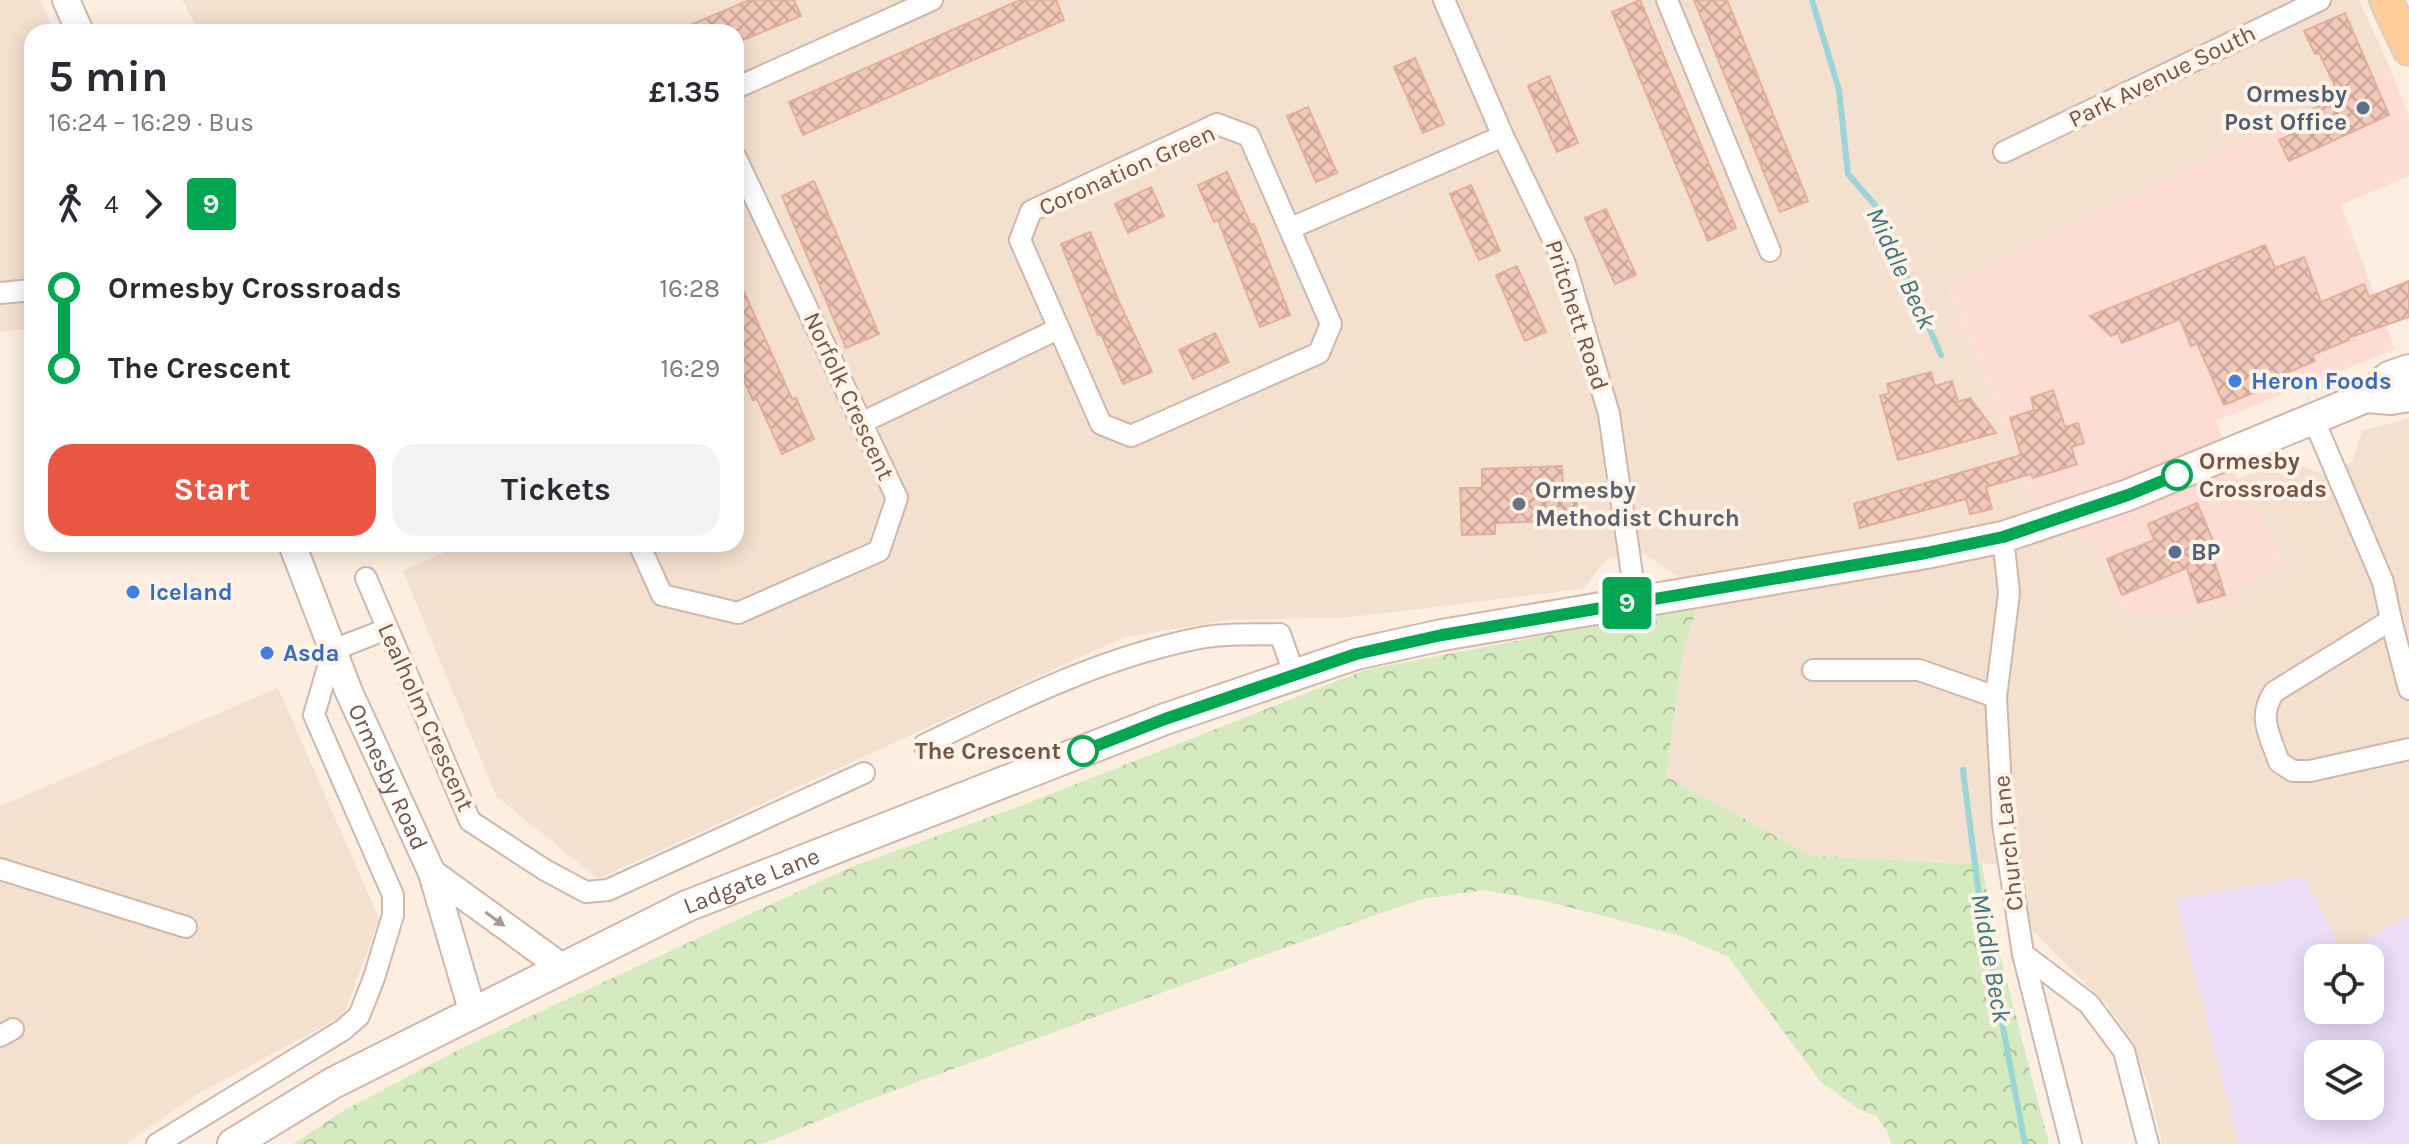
<!DOCTYPE html>
<html lang="en">
<head>
<meta charset="utf-8">
<style>
	:root { --surface:#fff; --page:#f2f2f3; --text:#2b2b33; --muted:#7c7c81; --accent:#e95743 }
	body { margin:0; font-family:Karla,sans-serif; background:var(--page); color:var(--text); height:100vh; display:flex; flex-direction:column; font-size:30px; white-space:nowrap }
	* { box-sizing:border-box; margin:0 }
	p { font-size:26px; color:var(--muted) }
	.icon { flex:none; width:44px; height:44px; fill:none; stroke:currentColor; stroke-width:2; stroke-linecap:round; stroke-linejoin:round }
	.map { position:relative; flex:1; overflow:hidden }
	.sheet { position:absolute; left:24px; top:24px; width:720px; height:528px; display:flex; flex-direction:column; background:var(--surface); border-radius:24px; box-shadow:0 4px 20px #0003 }
	.sheet>* { flex:none }
	.badge { padding:0 16px; border-radius:6px; font-size:28px; line-height:52px }
	.buttons { position:absolute; left:2304px; top:944px; display:grid; gap:16px }
	.buttons a { display:grid; place-items:center; width:80px; height:80px; border-radius:16px; background:var(--surface); box-shadow:0 4px 20px #0003; font-size:40px }
	.map>.badge { position:absolute; translate:-50% -50%; box-shadow:0 0 0 4px #fff }
	.legs { display:flex; align-items:center; gap:12px; height:88px; padding:0 24px; font-size:26px }
	.legs p { margin-inline-start:auto }
	.summary { display:flex; align-items:center; justify-content:space-between; height:136px; padding:0 24px }
	h1 { font-size:44px; font-weight:700; line-height:60px }
	.button { display:flex; gap:16px; margin-top:auto; padding:16px 24px }
	.button a { flex:1; height:92px; border-radius:24px; background:var(--accent); color:#fff; font-size:32px; font-weight:700; line-height:92px; text-align:center }
	.button a+a { background:var(--page); color:var(--text) }
	ul { padding:0 24px; list-style:none }
	li { display:flex; align-items:center; gap:28px; height:80px; font-size:30px }
	li i { display:grid; place-items:center; width:12px; height:100%; margin:0 10px; background:currentColor }
	li i::after { content:''; width:20px; height:20px; margin:-10px; border:6px solid; border-radius:50%; background:var(--surface) }
	li p { margin-inline-start:auto }
	li:first-child i { background:linear-gradient(#0000 50%,currentColor 0) }
	li:last-child i { background:linear-gradient(currentColor 50%,#0000 0) }
	.map>svg:first-child { display:block }
	.residential { fill:#f4e0cf; fill-rule:evenodd }
	.commercial { fill:#fddcd4 }
	.education { fill:#ecdef8; fill-rule:evenodd }
	.forest { fill:url(#forest-crowns) }
	.lines { fill:none; stroke-linecap:round; stroke-linejoin:round }
	.stream { stroke:#9bd5d8; stroke-width:6 }
	.building { fill:url(#building-cross-hatch); stroke:#e5ae98; stroke-width:2 }
	.minor-casing { stroke:#d0b7ab; stroke-width:24 }
	.tertiary-casing { stroke:#d0b7ab; stroke-width:30 }
	.secondary-casing { stroke:#d3b6a8; stroke-width:34 }
	.primary-casing { stroke:#d8cfcc; stroke-width:36 }
	.minor { stroke:#fff; stroke-width:20 }
	.tertiary { stroke:#fff; stroke-width:26 }
	.secondary { stroke:#fff; stroke-width:30 }
	.primary { stroke:#fccd98; stroke-width:32 }
	.oneway { fill:#ac9891 }
	.line-1-casing { stroke:#fff; stroke-width:18 }
	.line-1 { stroke:#00a651; stroke-width:12 }
	.service-dot { fill:#5c6f8a; stroke:#fff3e7; stroke-width:3 }
	.shop-dot { fill:#3f7fe0; stroke:#fff3e7; stroke-width:3 }
	.stop-1-dot { fill:#fff; stroke:#00a651; stroke-width:4 }
	.worship-dot { fill:#6b7280; stroke:#fff3e7; stroke-width:3 }
	.labels { text-anchor:middle; dominant-baseline:central; stroke-width:8; stroke-linejoin:round; paint-order:stroke }
	.street-label { font-size:24px; fill:#745348; stroke:#fff3e7 }
	.service-label { font-size:24px; font-weight:bold; fill:#4e5e75; stroke:#fff3e7; text-anchor:end }
	.shop-label { font-size:24px; font-weight:bold; fill:#366cbe; stroke:#fff3e7; text-anchor:start }
	.stop-label { font-size:24px; font-weight:bold; fill:#745348; stroke:#fff3e7; text-anchor:start }
	.worship-label { font-size:24px; font-weight:bold; fill:#5b616d; stroke:#fff3e7; text-anchor:start }
	.water-label { font-size:26px; font-style:italic; fill:#3c767a; stroke:#fff3e7 }
</style>
</head>
<body>
<div class="map">
<svg width="2409" height="1144" viewBox="0 0 2409 1144">
	<defs>
		<pattern id="forest-crowns" width="20" height="18" patternUnits="userSpaceOnUse" patternTransform="scale(2)"><rect width="20" height="18" fill="#d5eabf"/><path d="M2 6a3 3 0 1 1 6 0M12 15a3 3 0 1 1 6 0" fill="none" stroke="#b1c09d"/></pattern>
		<pattern id="building-cross-hatch" width="8" height="8" patternUnits="userSpaceOnUse" patternTransform="scale(2)"><rect width="8" height="8" fill="#f2c9b8"/><path d="M0 0l8 8M0 8l8-8" fill="none" stroke="#c9a698"/></pattern>
	</defs>
	<rect width="100%" height="100%" fill="#fcefe1"/>
	<g class="residential">
		<polygon points="0,0 40,0 54,32 32,32 32,328 0,332"/>
		<path d="M 182,0 L 2359,0 L 2391,70 L 1948,287 L 1996,405 L 2030,499 L 2096,542 L 2127,618 L 2284,563 L 2237,479 L 2283,460 L 2323,474 L 2352,462 L 2362,431 L 2409,418 L 2409,1144 L 2162,1144 L 2149,1088 L 2133,1042 L 2107,1005 L 2030,928 L 2019,865 L 1812,856 L 1666,776 L 1683,653 L 1697,606 L 1690,576 L 1678,577 L 1641,552 L 1607,559 L 1583,589 L 1351,617 L 1230,620 L 1124,637 L 598,879 L 496,796 L 403,571 L 462,544 L 736,544 L 736,32 L 200,32 ZM 2318,958 L 2370,958 L 2370,1010 L 2318,1010 ZM 2318,1054 L 2370,1054 L 2370,1106 L 2318,1106 Z"/>
		<polygon points="278,688 379,918 344,1015 198,1094 125,1144 0,1144 0,806"/>
	</g>
	<polygon class="commercial" points="2391,70 2409,116 2409,176 2341,205 2395,349 2216,421 2237,479 2284,563 2201,609 2127,618 2096,542 2030,499 1996,405 1948,286"/>
	<path class="education" d="M 2303,877 L 2340,946 L 2350,949 L 2409,915 L 2409,1144 L 2239,1144 L 2176,899 ZM 2318,958 L 2370,958 L 2370,1010 L 2318,1010 ZM 2318,1054 L 2370,1054 L 2370,1106 L 2318,1106 Z"/>
	<polygon class="forest" points="1697,606 1683,653 1666,776 1812,856 1982,864 1993,928 2049,1144 1891,1144 1887,1131 1876,1116 1857,1108 1821,1082 1728,957 1681,936 1545,901 1484,890 1422,899 1339,928 871,1099 763,1144 293,1144 343,1111 462,1048 851,867 1023,805 1365,670"/>
	<g class="lines">
		<g class="stream">
			<polyline points="1812,0 1839,90 1848,174 1875,205 1941,355"/>
			<polyline points="1963,770 1981,911 2025,1144"/>
		</g>
	</g>
	<g class="building">
		<polygon points="749,0 794,0 801,16 736,43 736,32 674,32"/>
		<polygon points="1020,0 1056,0 1064,20 803,135 789,102"/>
		<polygon points="1640,0 1736,228 1708,241 1612,12"/>
		<polygon points="1694,0 1727,0 1808,201 1780,212"/>
		<polygon points="2345,13 2389,115 2289,161 2279,140 2313,125 2307,112 2340,96 2319,53 2315,54 2304,31"/>
		<polygon points="1415,58 1444,124 1423,133 1394,67"/>
		<polygon points="1549,76 1578,143 1557,152 1528,86"/>
		<polygon points="1308,107 1337,173 1316,182 1287,116"/>
		<polygon points="1227,172 1251,225 1254,224 1290,315 1260,327 1218,220 1214,222 1198,185"/>
		<polygon points="814,181 879,334 846,348 782,196"/>
		<polygon points="1471,185 1500,251 1479,260 1450,194"/>
		<polygon points="1151,187 1164,216 1128,233 1115,204"/>
		<polygon points="1606,209 1636,275 1615,284 1585,218"/>
		<polygon points="1090,232 1120,304 1152,372 1123,384 1101,334 1098,335 1061,244"/>
		<polygon points="2265,245 2275,268 2304,257 2321,302 2364,284 2369,297 2409,281 2409,317 2348,338 2349,340 2312,355 2315,361 2258,385 2260,390 2224,405 2197,343 2191,346 2180,319 2122,343 2118,333 2111,336 2090,316"/>
		<polygon points="1517,266 1546,332 1525,341 1496,275"/>
		<polygon points="736,274 792,399 796,398 814,439 782,454 757,399 753,400 736,363"/>
		<polygon points="1215,333 1229,362 1193,379 1179,350"/>
		<polygon points="1931,372 1935,386 1952,381 1958,402 1970,398 1996,433 1898,460 1880,396 1889,393 1887,384"/>
		<polygon points="2053,390 2065,427 2078,423 2084,443 2071,447 2077,464 2033,478 2031,474 1986,487 1992,509 1970,514 1966,499 1860,528 1854,504 2021,455 2010,418 2034,410 2031,398"/>
		<polygon points="1562,466 1563,485 1576,485 1578,520 1495,523 1495,534 1462,535 1460,488 1482,488 1482,469"/>
		<polygon points="2197,503 2219,555 2213,557 2225,595 2198,603 2187,568 2122,595 2107,559 2154,540 2148,524"/>
	</g>
	<g class="lines">
		<defs>
			<g id="minor">
				<polyline points="1444,0 1503,136 1565,264 1609,414 1636,602"/>
				<polyline points="1667,0 1770,251"/>
				<polyline points="736,88 932,0"/>
				<polygon points="1217,124 1249,136 1331,324 1319,353 1131,436 1101,424 1020,240 1031,211"/>
				<polyline points="2004,152 2320,0"/>
				<polyline points="1291,228 1503,136"/>
				<polyline points="0,293 32,290"/>
				<path d="M 2313,418 L 2383,582 L 2391,620 L 2274,692 C 2257,718 2270,735 2279,762 L 2293,771 L 2310,771 L 2409,749"/>
				<polyline points="861,423 1058,329"/>
				<polyline points="2003,537 2009,593 1996,697 2003,824 2023,954 2071,1144"/>
				<polyline points="639,544 662,595 738,613 879,551 897,498 736,158"/>
				<polyline points="366,578 470,821 545,870 586,892 608,890 864,773"/>
				<polyline points="2391,620 2409,689"/>
				<polyline points="1813,670 1919,670 1996,697"/>
				<path d="M 924,745 C 1013,702 1102,657 1200,638 C 1225,633 1254,635 1280,634 L 1295,676"/>
				<polyline points="0,869 186,927"/>
				<polyline points="2023,954 2089,1004 2124,1051 2148,1144"/>
				<polyline points="0,1036 13,1029"/>
				<polyline points="157,1144 343,1030 359,1016 374,978 393,915 393,895 314,715 333,650 387,629"/>
			</g>
			<g id="tertiary">
				<polyline points="66,0 80,32"/>
				<path id="s1" d="M 292,544 L 349,692 L 432,873 L 473,1013"/>
				<polyline points="432,873 563,968"/>
			</g>
			<g id="secondary">
				<polyline points="2366,397 2391,399 2409,396"/>
				<path id="s2" d="M 233,1144 L 333,1083 L 687,906 L 1165,719 L 1356,654 L 1442,635 L 1926,553 L 2003,537 L 2128,495 L 2366,397 L 2389,377 L 2409,370"/>
			</g>
			<polyline id="primary" points="2386,0 2409,49"/>
		</defs>
		<use href="#minor" class="minor-casing"/>
		<use href="#tertiary" class="tertiary-casing"/>
		<use href="#secondary" class="secondary-casing"/>
		<use href="#primary" class="primary-casing"/>
		<use href="#minor" class="minor"/>
		<use href="#tertiary" class="tertiary"/>
		<use href="#secondary" class="secondary"/>
		<use href="#primary" class="primary"/>
	</g>
	<defs><path id="oneway-solid" d="M-6-.8H1V-3.2L6.5 0L1 3.2V.8H-6Z" transform="scale(2)"/></defs>
	<use class="oneway" href="#oneway-solid" transform="translate(495 919) rotate(36)"/>
	<g class="lines">
		<defs>
			<polyline id="line-1" points="1083,751 1165,719 1356,654 1442,635 1926,553 2003,537 2128,495 2177,475"/>
		</defs>
		<use href="#line-1" class="line-1-casing"/>
		<use href="#line-1" class="line-1"/>
	</g>
	<g class="service-dot">
		<circle cx="2363" cy="108" r="8"/>
		<circle cx="2175" cy="552" r="8"/>
	</g>
	<g class="shop-dot">
		<circle cx="2235" cy="381" r="8"/>
		<circle cx="133" cy="592" r="8"/>
		<circle cx="267" cy="653" r="8"/>
	</g>
	<g class="stop-1-dot">
		<circle cx="2177" cy="475" r="14"/>
		<circle cx="1083" cy="751" r="14"/>
	</g>
	<circle class="worship-dot" cx="1519" cy="504" r="8"/>
	<g class="labels">
		<g class="street-label">
			<text transform="translate(2162 76) rotate(-26)">Park Avenue South</text>
			<text transform="translate(1127 170) rotate(-24)">Coronation Green</text>
			<text transform="translate(1577 315) rotate(72)">Pritchett Road</text>
			<text transform="translate(849 396) rotate(65)">Norfolk Crescent</text>
			<text transform="translate(426 717) rotate(66)">Lealholm Crescent</text>
			<text stroke="none"><textPath href="#s1" startOffset="252">Ormesby Road</textPath></text>
			<text transform="translate(2008 843) rotate(-96)">Church Lane</text>
			<text stroke="none"><textPath href="#s2" startOffset="582">Ladgate Lane</textPath></text>
		</g>
		<g class="service-label">
			<text x="2347" y="94">Ormesby<tspan x="2347" dy="28">Post Office</tspan></text>
			<text x="2191" y="552" text-anchor="start">BP</text>
		</g>
		<g class="shop-label">
			<text x="2251" y="381">Heron Foods</text>
			<text x="149" y="592">Iceland</text>
			<text x="283" y="653">Asda</text>
		</g>
		<g class="stop-label">
			<text x="2199" y="461">Ormesby<tspan x="2199" dy="28">Crossroads</tspan></text>
			<text x="1061" y="751" text-anchor="end">The Crescent</text>
		</g>
		<g class="worship-label">
			<text x="1535" y="490">Ormesby<tspan x="1535" dy="28">Methodist Church</tspan></text>
		</g>
		<g class="water-label">
			<text transform="translate(1901 268) rotate(65)">Middle Beck</text>
			<text transform="translate(1991 958) rotate(80)">Middle Beck</text>
		</g>
	</g>
</svg>
<div class="buttons">
<a><svg class="icon" aria-label="locate" viewBox="0 0 24 24"><circle cx="12" cy="12" r="6"/><path d="M12 2v4M12 18v4M2 12h4M18 12h4"/></svg></a>
<a><svg class="icon" aria-label="layers" viewBox="0 0 24 24"><path d="M12 4l9 5-9 5-9-5zM3 14l9 5 9-5"/></svg></a>
</div>
<b class="badge" style="left:1627px;top:603px;background:#00a651;color:#fff">9</b>
<section class="sheet">
<div class="summary"><div><h1>5 min</h1><p>16:24 – 16:29 · Bus</p></div><b>£1.35</b></div>
<div class="legs"><svg class="icon" aria-label="walk" viewBox="0 0 24 24"><circle cx="13" cy="4" r="2"/><path d="M13 8l-2 6 4 7M11 14l-3 7M7 12l3-4h3l4 4"/></svg>4<svg class="icon" aria-label="forward" viewBox="0 0 24 24"><path d="M9 5l7 7-7 7"/></svg><b class="badge" style="background:#00a651;color:#fff">9</b></div>
<ul>
<li><i style="color:#00a651"></i><b>Ormesby Crossroads</b><p>16:28</p></li>
<li><i style="color:#00a651"></i><b>The Crescent</b><p>16:29</p></li>
</ul>
<div class="button"><a>Start</a><a>Tickets</a></div>
</section>
</div>
</body>
</html>
